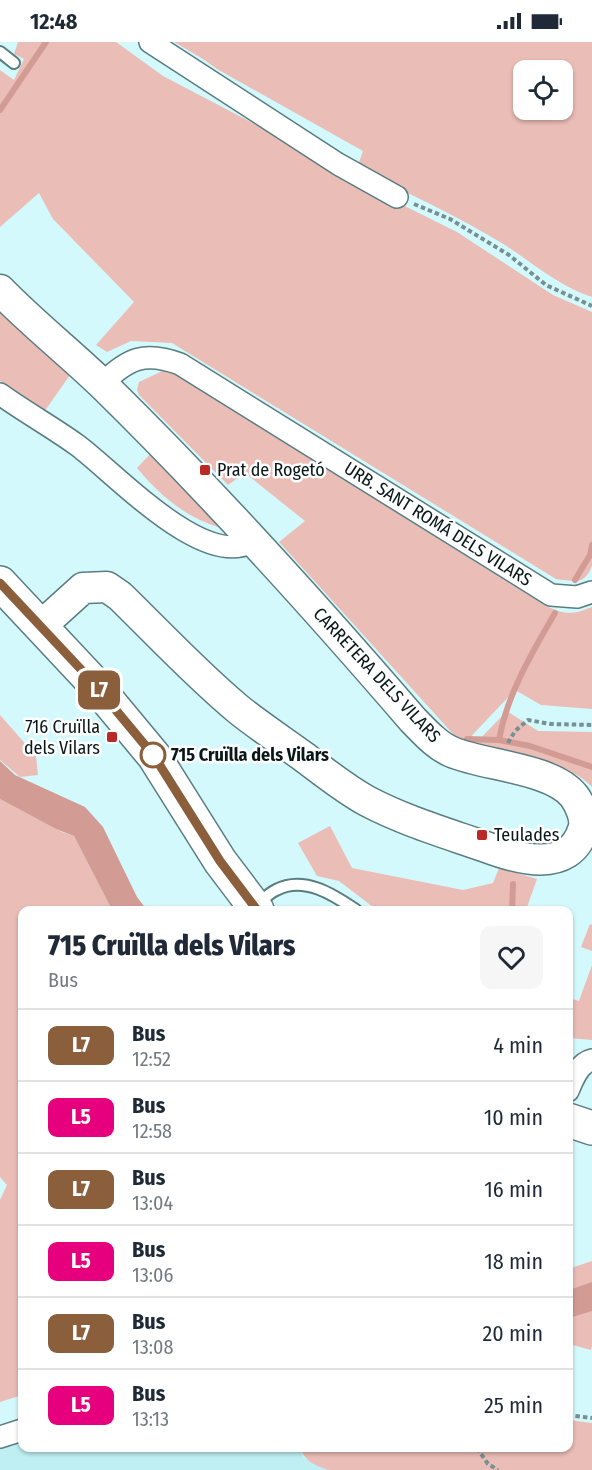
<!DOCTYPE html>
<html lang="en">
<head>
<meta charset="utf-8">
<style>
	:root { --surface:#fff; --page:#f6f6f7; --text:#1f2937; --muted:#747a83; --line:#e0e1e3 }
	body { margin:0; font-family:"Fira Sans Condensed",sans-serif; background:var(--page); color:var(--text); height:100vh; display:flex; flex-direction:column; font-size:22px; white-space:nowrap }
	* { box-sizing:border-box; margin:0 }
	p { font-size:20px; color:var(--muted) }
	.icon { flex:none; width:33px; height:33px; fill:none; stroke:currentColor; stroke-width:2; stroke-linecap:round; stroke-linejoin:round }
	.map { position:relative; flex:1; overflow:hidden }
	.side { position:absolute; left:18px; top:864px; width:555px; height:546px; display:flex; flex-direction:column; background:var(--surface); border-radius:12px; box-shadow:0 2px 4px #0004 }
	.side>* { flex:none }
	.badge { padding:0 12px; border-radius:9px; font-size:21px; line-height:39px }
	.buttons { position:absolute; left:513px; top:18px; display:grid; gap:12px }
	.buttons a { display:grid; place-items:center; width:60px; height:60px; border-radius:12px; background:var(--surface); box-shadow:0 2px 4px #0004; font-size:30px }
	.map>.badge { position:absolute; translate:-50% -50%; box-shadow:0 0 0 3px #fff }
	.round { display:grid; place-items:center; flex:none; width:63px; height:63px; border-radius:12px; background:var(--page) }
	.headline { display:flex; align-items:center; justify-content:space-between; height:102px; padding:0 30px }
	h1 { font-size:28px; font-weight:800; line-height:45px }
	ul { padding:0; list-style:none }
	li { display:flex; align-items:center; gap:18px; height:72px; padding:0 30px; border-top:2px solid var(--line) }
	li div { flex:1 }
	li b { display:block; font-size:22px }
	li em { font-style:normal }
	li .badge { min-width:66px; font-weight:700; text-align:center }
	.status { display:flex; justify-content:space-between; align-items:center; height:42px; padding:0 30px; background:var(--surface); direction:ltr }
	.status svg { height:16px; fill:currentColor }
	.map>svg:first-child { display:block }
	.built { fill:#bfeff3 }
	.green { fill:#ebbdb7; fill-rule:evenodd }
	.water { fill:#d29c95 }
	.lines { fill:none; stroke-linecap:round; stroke-linejoin:round }
	.stream { stroke:#d29c95; stroke-width:6 }
	.lane-casing { stroke:#5a7d80; stroke-width:14 }
	.street-casing { stroke:#5a7d80; stroke-width:24 }
	.secondary-casing { stroke:#5a7d80; stroke-width:33 }
	.primary-casing { stroke:#5a7d80; stroke-width:36 }
	.path { stroke:#769093; stroke-width:4; stroke-dasharray:4.5 3; stroke-linecap:butt }
	.lane { stroke:#fff; stroke-width:10 }
	.street { stroke:#fff; stroke-width:21 }
	.secondary { stroke:#fff; stroke-width:30 }
	.primary { stroke:#fff; stroke-width:33 }
	.line-casing { stroke:#fff; stroke-width:14 }
	.line { stroke:#8b5e3c; stroke-width:9 }
	.poi-dot { fill:#b92a26; stroke:#fefefe; stroke-width:2 }
	.stop-dot { fill:#fff; stroke:#8b5e3c; stroke-width:3 }
	.labels { text-anchor:middle; dominant-baseline:central; stroke-width:5; stroke-linejoin:round; paint-order:stroke }
	.poi-label { font-size:18px; fill:#091718; stroke:#fefefe; text-anchor:start }
	.street-label { font-size:18px; fill:#091718; stroke:#fefefe }
	.stop-label { font-size:18px; font-weight:bold; fill:#091718; stroke:#fefefe; text-anchor:start }
</style>
</head>
<body>
<div class="status"><b>12:48</b><svg viewBox="0 0 49 12"><path d="M0 12V9h3v3zM5 12V6h3v6zM10 12V3h3v9zM15 12V0h3v12zM26 1h20v11H26zM47 4h2v5h-2z"/></svg></div>
<div class="map">
<svg width="592" height="1428" viewBox="0 0 592 1428">
	<rect width="100%" height="100%" fill="#d3f9fc"/>
	<polygon class="built" points="22,1396 22,1406 300,1406 303,1415 330,1428 0,1428 0,1405"/>
	<g class="green">
		<path d="M 18,0 L 116,0 L 163,34 L 283,97 L 316,120 L 457,190 L 553,253 L 592,270 L 592,524 C 584,544 575,539 556,537 L 172,301 L 131,299 L 107,310 L 96,303 L 134,260 L 53,177 L 39,151 L 0,185 L 0,28 L 14,38 L 24,17 L 14,12 Z"/>
		<path d="M 174,0 L 592,0 L 592,255 C 559,244 534,222 505,203 C 458,174 407,151 357,126 L 363,109 L 217,27 L 203,17 ZM 524,28 L 562,28 L 562,68 L 524,68 Z"/>
		<polygon points="0,266 70,333 44,370 0,339"/>
		<path d="M 171,325 L 261,386 L 546,564 C 566,573 572,573 592,565 L 592,667 L 541,663 L 515,648 L 463,703 L 279,500 L 305,479 L 245,431 L 228,443 L 139,353 L 137,348 L 139,340 Z"/>
		<path d="M 153,409 L 225,487 C 189,478 161,455 137,426 Z"/>
		<path d="M 507,669 L 538,689 L 592,690 L 592,745 C 565,716 510,715 473,704 Z"/>
		<polygon points="0,673 36,714 38,733 20,735 0,718"/>
		<polygon points="0,757 62,790 74,794 112,868 22,868 22,1353 0,1360 0,1158 7,1143 0,1135"/>
		<polygon points="330,784 352,826 463,848 493,841 499,826 537,837 526,868 377,868 339,839 317,834 298,801"/>
		<polygon points="590,882 592,883 592,909 581,905"/>
		<polygon points="592,923 592,998 570,996 569,1005 569,956 579,959"/>
		<polygon points="592,1219 592,1304 591,1308 569,1302 568,1227"/>
		<path d="M 569,1378 L 592,1381 L 592,1428 L 329,1428 C 314,1423 306,1420 300,1406 L 568,1406 Z"/>
	</g>
	<g class="water">
		<polygon points="0,719 15,733 85,765 103,785 137,855 147,868 112,868 74,794 56,787 0,757"/>
		<polygon points="592,1240 592,1269 569,1276 569,1248"/>
	</g>
	<g class="lines">
		<g class="stream">
			<polyline points="0,68 46,0"/>
			<polyline points="575,538 590,513 592,503"/>
			<polyline points="467,697 499,698 530,704 592,725"/>
			<path d="M 499,698 C 507,652 532,611 555,571"/>
			<polyline points="512,868 513,842"/>
		</g>
		<defs>
			<g id="lane">
				<polyline points="0,10 14,21"/>
				<path d="M 257,863 C 263,858 269,851 276,848 C 304,833 334,853 356,868"/>
			</g>
			<g id="street">
				<polyline points="150,0 338,122 397,155"/>
				<path d="M 102,342 C 128,316 145,309 180,322 L 551,553 L 577,555 L 592,550"/>
				<path d="M 0,352 C 25,370 52,385 77,403 C 114,430 207,532 254,498"/>
				<path d="M 568,1049 C 573,1037 579,1021 592,1018"/>
				<polyline points="0,1395 22,1388"/>
			</g>
			<path id="secondary" d="M 0,248 C 33,282 70,311 104,344 C 212,450 314,563 413,678 C 425,690 437,704 452,710 C 485,724 552,726 574,754 C 580,762 587,778 583,788 C 569,832 518,817 486,805 C 446,791 405,779 367,759 C 345,747 324,730 304,715 C 282,699 259,684 238,667 C 196,632 158,591 120,554 L 107,545 L 83,546 L 41,584"/>
			<g id="primary">
				<polyline points="0,541 90,637 154,714 220,819 257,868"/>
				<polyline points="568,1078 592,1086"/>
			</g>
		</defs>
		<use href="#lane" class="lane-casing"/>
		<use href="#street" class="street-casing"/>
		<use href="#secondary" class="secondary-casing"/>
		<use href="#primary" class="primary-casing"/>
		<g class="path">
			<polyline points="414,162 450,177 509,213 546,243 592,264"/>
			<polyline points="508,701 515,689 528,678 551,682 592,683"/>
			<polyline points="568,1373 592,1376"/>
			<polyline points="477,1406 488,1422 498,1428"/>
		</g>
		<use href="#lane" class="lane"/>
		<use href="#street" class="street"/>
		<use href="#secondary" class="secondary"/>
		<use href="#primary" class="primary"/>
	</g>
	<g class="lines">
		<defs>
			<polyline id="line" points="0,541 90,637 154,714 220,819 257,868"/>
		</defs>
		<use href="#line" class="line-casing"/>
		<use href="#line" class="line"/>
	</g>
	<g class="poi-dot">
		<rect x="199" y="422" width="12" height="12" rx="3"/>
		<rect x="106" y="689" width="12" height="12" rx="3"/>
		<rect x="476" y="787" width="12" height="12" rx="3"/>
	</g>
	<circle class="stop-dot" cx="153" cy="713" r="12"/>
	<g class="labels">
		<g class="poi-label">
			<text x="217" y="428">Prat de Rogetó</text>
			<text x="100" y="685" text-anchor="end">716 Cruïlla<tspan x="100" dy="21">dels Vilars</tspan></text>
			<text x="494" y="793">Teulades</text>
		</g>
		<g class="street-label">
			<text transform="translate(438 482) rotate(32)">URB. SANT ROMÁ DELS VILARS</text>
			<text transform="translate(377 633) rotate(47)">CARRETERA DELS VILARS</text>
		</g>
		<g class="stop-label">
			<text x="171" y="713">715 Cruïlla dels Vilars</text>
		</g>
	</g>
</svg>
<div class="buttons">
<a><svg class="icon" aria-label="locate" viewBox="0 0 24 24"><circle cx="12" cy="12" r="6"/><path d="M12 2v4M12 18v4M2 12h4M18 12h4"/></svg></a>
</div>
<b class="badge" style="left:99px;top:648px;background:#8b5e3c;color:#fff">L7</b>
<section class="side">
<div class="headline"><div><h1>715 Cruïlla dels Vilars</h1><p>Bus</p></div><a class="round"><svg class="icon" aria-label="heart" viewBox="0 0 24 24"><path d="M12 20l-8-8c-3-5 5-10 8-4 3-6 11-1 8 4z"/></svg></a></div>
<ul>
<li><span class="badge" style="background:#8b5e3c;color:#fff">L7</span><div><b>Bus</b><p>12:52</p></div><em>4 min</em></li>
<li><span class="badge" style="background:#e6007e;color:#fff">L5</span><div><b>Bus</b><p>12:58</p></div><em>10 min</em></li>
<li><span class="badge" style="background:#8b5e3c;color:#fff">L7</span><div><b>Bus</b><p>13:04</p></div><em>16 min</em></li>
<li><span class="badge" style="background:#e6007e;color:#fff">L5</span><div><b>Bus</b><p>13:06</p></div><em>18 min</em></li>
<li><span class="badge" style="background:#8b5e3c;color:#fff">L7</span><div><b>Bus</b><p>13:08</p></div><em>20 min</em></li>
<li><span class="badge" style="background:#e6007e;color:#fff">L5</span><div><b>Bus</b><p>13:13</p></div><em>25 min</em></li>
</ul>
</section>
</div>
</body>
</html>
